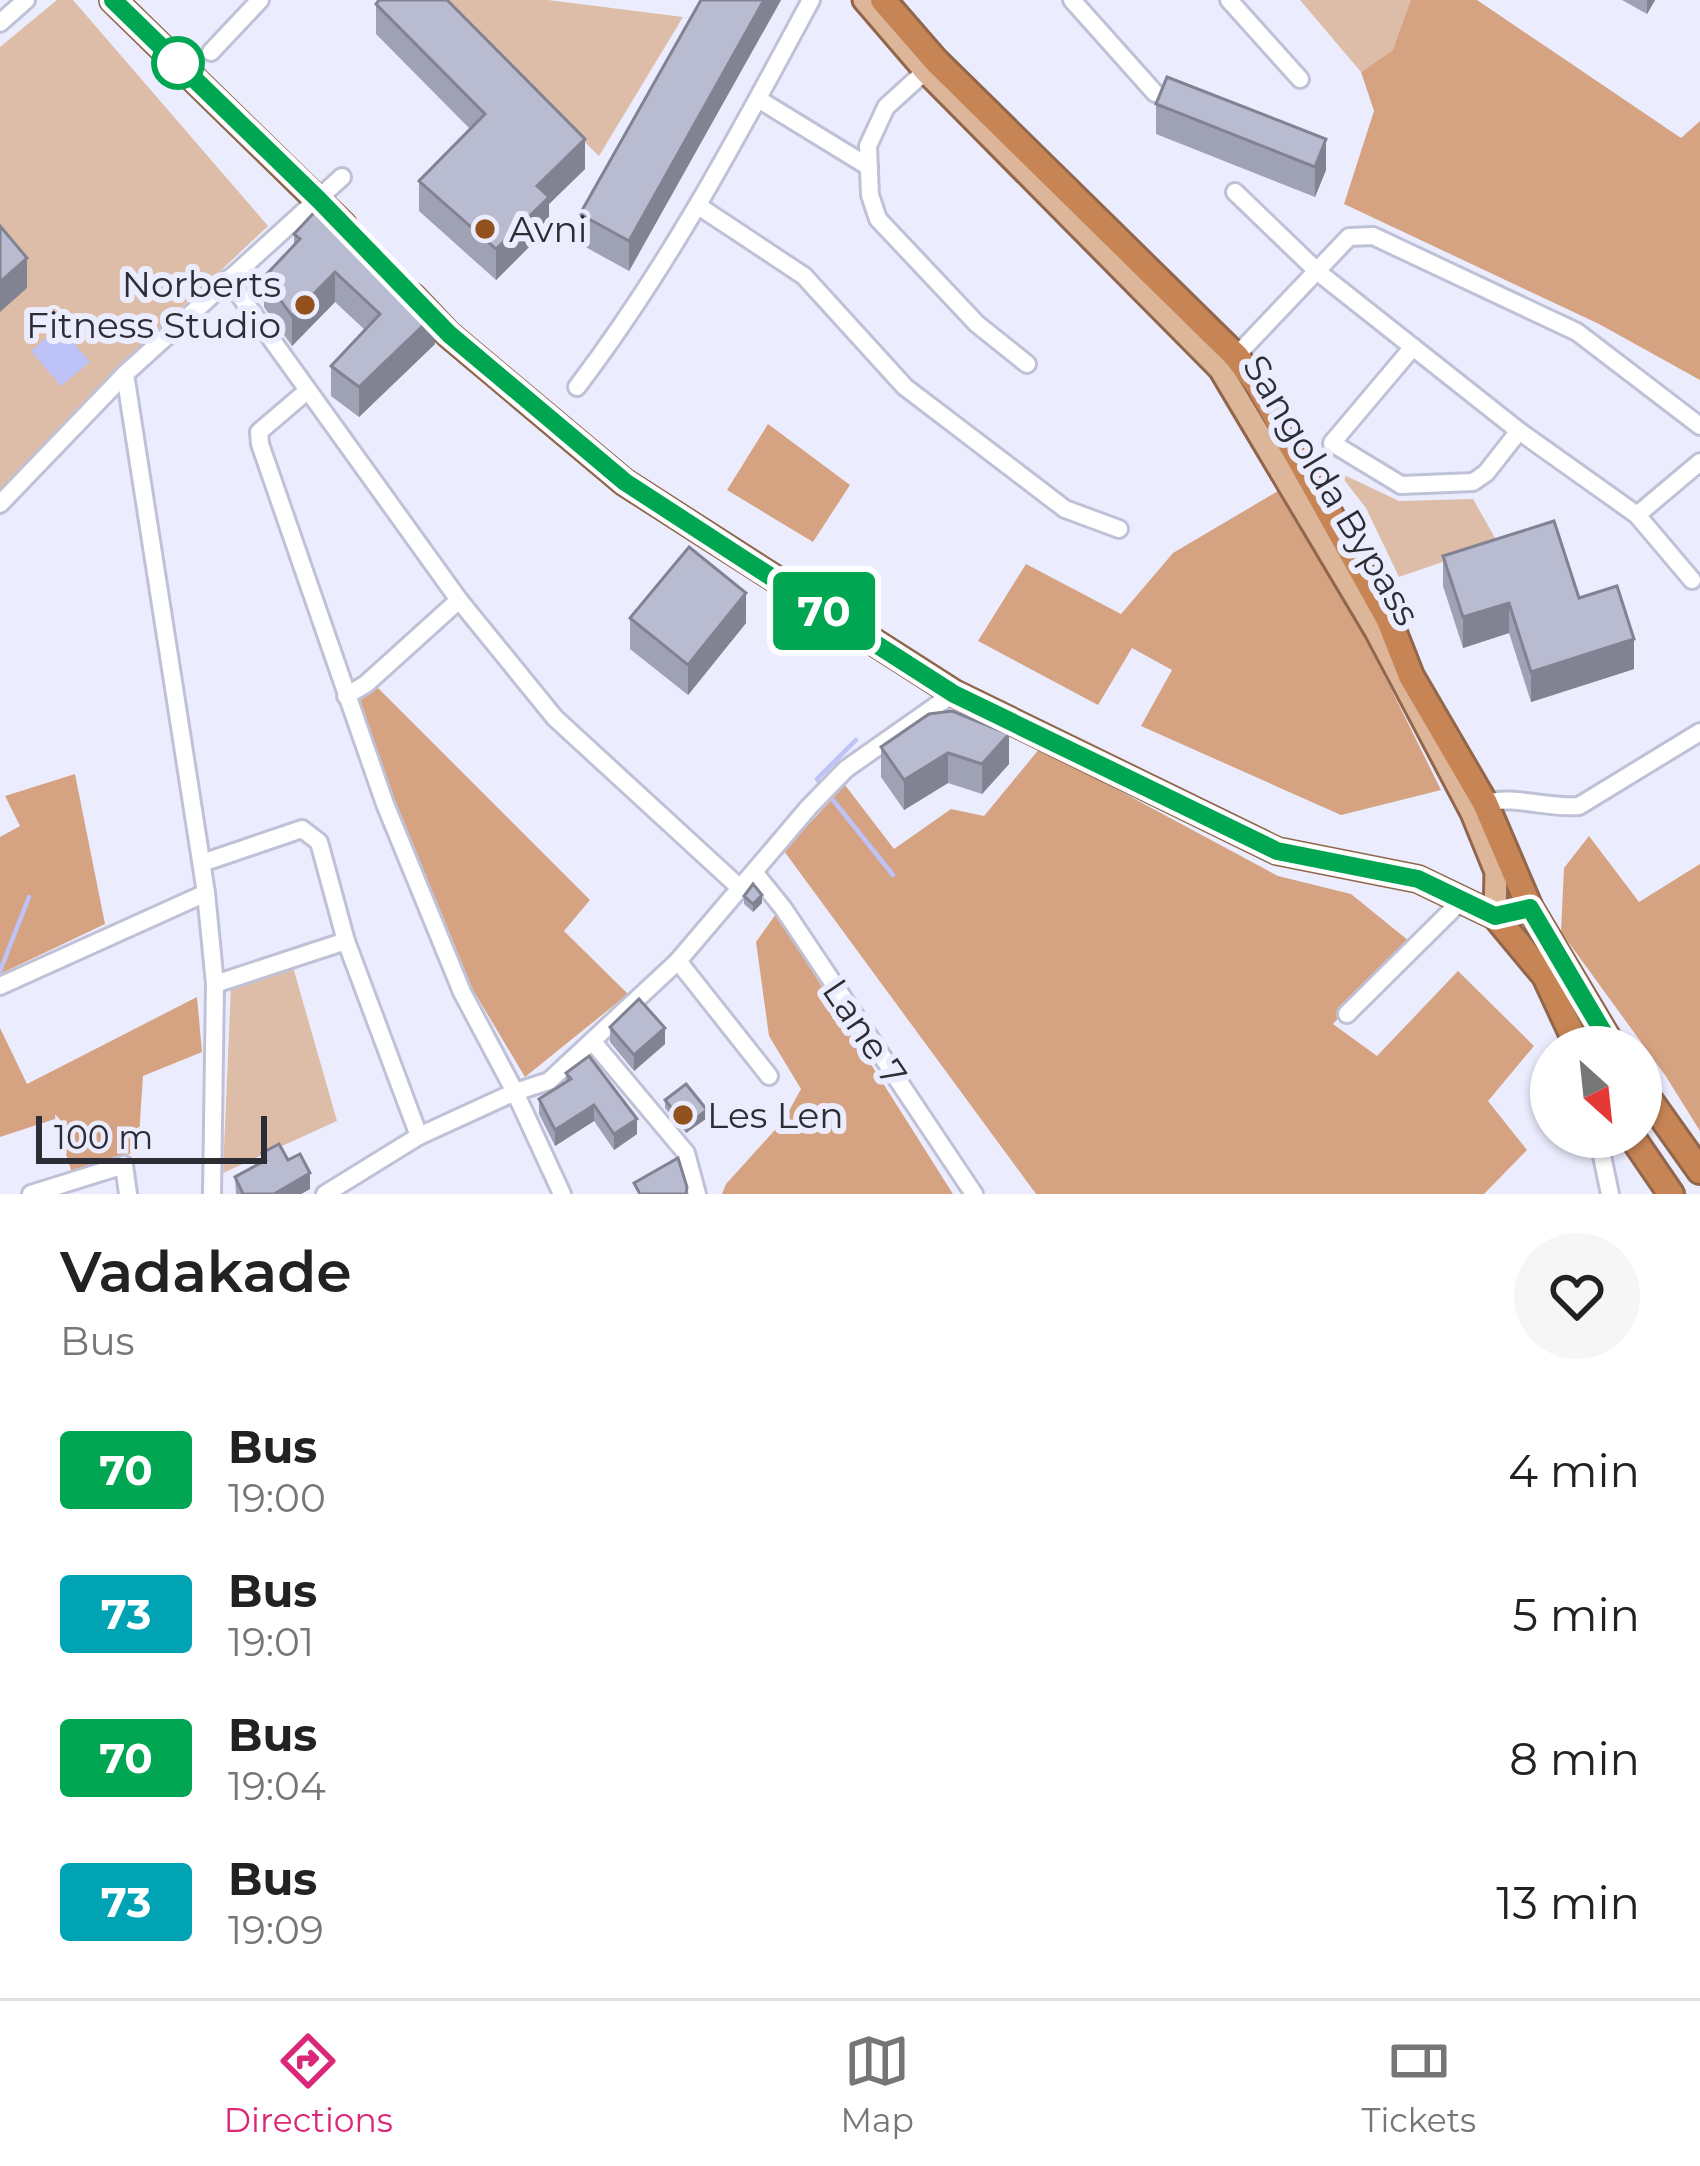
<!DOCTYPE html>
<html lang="en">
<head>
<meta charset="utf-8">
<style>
	:root { --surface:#fff; --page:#f6f6f6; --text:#222; --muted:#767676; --line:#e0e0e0; --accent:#db2777 }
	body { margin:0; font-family:Montserrat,sans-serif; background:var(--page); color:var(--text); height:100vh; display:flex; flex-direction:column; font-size:45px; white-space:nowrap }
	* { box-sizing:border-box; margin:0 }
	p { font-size:39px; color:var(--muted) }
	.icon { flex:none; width:66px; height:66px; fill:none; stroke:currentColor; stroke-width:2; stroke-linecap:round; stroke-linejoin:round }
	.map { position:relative; height:1194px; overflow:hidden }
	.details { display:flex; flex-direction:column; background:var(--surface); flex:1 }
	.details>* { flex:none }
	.badge { padding:0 24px; border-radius:9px; font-size:42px; line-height:78px }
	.needle { width:78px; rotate:153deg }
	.controls { position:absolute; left:1530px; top:1026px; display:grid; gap:24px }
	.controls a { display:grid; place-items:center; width:132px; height:132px; border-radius:50%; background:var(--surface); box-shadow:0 3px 9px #0004; font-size:60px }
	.scale { position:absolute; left:36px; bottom:30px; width:231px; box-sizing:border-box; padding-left:12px; border:6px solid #2c2d35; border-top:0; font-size:33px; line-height:42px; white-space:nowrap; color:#2c2d35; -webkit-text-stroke:9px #ebedff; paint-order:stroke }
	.map>.badge { position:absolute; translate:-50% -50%; box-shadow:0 0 0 6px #fff }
	.round { display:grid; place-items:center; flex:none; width:126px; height:126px; border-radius:63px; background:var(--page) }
	.head { display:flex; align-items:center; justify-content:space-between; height:204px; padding:0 60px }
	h1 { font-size:57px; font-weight:600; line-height:90px }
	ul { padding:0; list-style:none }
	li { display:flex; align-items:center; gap:36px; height:144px; padding:0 60px }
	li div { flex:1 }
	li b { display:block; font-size:45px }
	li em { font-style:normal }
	li .badge { min-width:132px; font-weight:700; text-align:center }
	.tabs { display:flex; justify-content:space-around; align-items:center; height:168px; border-top:3px solid var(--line); background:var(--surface); font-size:33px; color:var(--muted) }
	.tabs a { display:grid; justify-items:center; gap:6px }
	.tabs .selected { color:var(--accent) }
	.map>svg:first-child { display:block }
	.green { fill:#ddbda7 }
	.forest { fill:#d5a381 }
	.water { fill:#bdc2f7 }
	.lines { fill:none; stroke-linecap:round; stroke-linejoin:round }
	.stream { stroke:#bdc2f7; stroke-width:4.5 }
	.minor-casing { stroke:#bfc1d7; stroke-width:22 }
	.major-casing { stroke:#91664a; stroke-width:27 }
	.highway-casing { stroke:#91664a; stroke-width:30 }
	.minor { stroke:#fff; stroke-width:16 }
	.major { stroke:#ddb699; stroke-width:21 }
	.highway { stroke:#c78555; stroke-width:24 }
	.wall { fill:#9fa1b4 }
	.shaded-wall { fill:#828392 }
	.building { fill:#b9bbd1; stroke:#828392; stroke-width:3 }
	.line-casing { stroke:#fff; stroke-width:27 }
	.line { stroke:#00a651; stroke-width:18 }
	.stop-dot { fill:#fff; stroke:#00a651; stroke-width:6 }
	.poi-dot { fill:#93521d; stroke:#ebedff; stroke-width:4.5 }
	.labels { text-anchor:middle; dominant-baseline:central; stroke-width:12; stroke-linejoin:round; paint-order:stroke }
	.poi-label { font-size:36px; fill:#2c2d35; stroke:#ebedff; text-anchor:start }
	.street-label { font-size:36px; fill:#2c2d35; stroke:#ebedff }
</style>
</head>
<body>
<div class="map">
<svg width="1700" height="1194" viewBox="0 0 1700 1194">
	<rect width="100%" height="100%" fill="#ebedff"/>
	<g class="green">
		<polygon points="57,0 73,0 268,226 127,359 0,490 0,47"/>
		<polygon points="439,0 548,0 683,17 599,156"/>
		<polygon points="1300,0 1411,0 1413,2 1393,50 1361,72"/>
		<polygon points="1338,472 1399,501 1473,499 1498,543 1399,577 1366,508"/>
		<polygon points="293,967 337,1121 223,1173 231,985"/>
	</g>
	<g class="forest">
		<polygon points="1411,0 1477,0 1681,138 1700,121 1700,380 1599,324 1344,204 1374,111 1361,72 1393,50"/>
		<polygon points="768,424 850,485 813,542 727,490"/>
		<polygon points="1278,491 1359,624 1441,790 1341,815 1141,726 1172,670 1132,648 1098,705 978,641 1026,564 1121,614 1173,553"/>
		<polygon points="376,686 590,900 564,931 628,994 525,1077 473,990 356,705"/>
		<polygon points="1040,748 1278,876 1351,894 1409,941 1333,1024 1377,1056 1458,971 1534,1046 1488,1101 1527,1150 1484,1194 1036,1194 784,851 845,785 894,849 951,809 984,816"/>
		<polygon points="75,774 105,924 0,974 0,837 20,826 5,796"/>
		<polygon points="1589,836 1639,902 1700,864 1700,1131 1665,1075 1561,932 1564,868"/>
		<polygon points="776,914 953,1194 722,1194 726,1184 784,1120 801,1089 769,1036 756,942"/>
		<polygon points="197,997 202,1052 143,1076 138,1151 72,1173 55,1119 0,1137 0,1028 27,1084"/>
	</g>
	<polygon class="water" points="59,326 90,362 61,386 31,351"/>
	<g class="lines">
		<g class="stream">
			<polyline points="822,786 817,779 856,740"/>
			<polyline points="829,795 893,875"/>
			<polyline points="0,971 29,897"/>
		</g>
		<defs>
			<g id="minor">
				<polyline points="1072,0 1155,93"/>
				<polyline points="1229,0 1300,79"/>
				<polyline points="0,23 26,0"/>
				<polyline points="211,52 260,0"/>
				<polyline points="931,66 886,107 868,146 870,195 878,219 977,324 1027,364"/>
				<polyline points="758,99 869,167"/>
				<polyline points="1235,192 1318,272 1519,431 1637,515 1692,580"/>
				<polyline points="700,207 804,276 905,387 1065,509 1119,529"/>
				<polyline points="228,279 459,600 555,718 740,888"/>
				<polyline points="1413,347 1332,443 1401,485 1473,482 1486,473 1519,431"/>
				<polyline points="1236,356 1349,237 1373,236 1577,332 1700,426"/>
				<path d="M 577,387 C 669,266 739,134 811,0"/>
				<polyline points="307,391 259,432 260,444 385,804 462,992 515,1092 562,1194"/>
				<polyline points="0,504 125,374"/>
				<polyline points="1637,515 1700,462"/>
				<polyline points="346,696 366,684 459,600"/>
				<path d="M 1485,803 C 1515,795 1548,809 1579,806 L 1700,732"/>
				<polyline points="202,863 302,829 319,842 346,941 419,1136"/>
				<polyline points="754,872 783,908 974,1194"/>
				<polyline points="678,961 769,1076"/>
				<polyline points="215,984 346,941"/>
				<polyline points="0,986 206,893"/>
				<polyline points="1347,1014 1462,900"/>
				<polyline points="593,1042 686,1153 697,1194"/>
				<polyline points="1598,1137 1610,1194"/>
				<polyline points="31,1194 124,1165 128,1194"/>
				<polyline points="212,1194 215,984 206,893 125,374 342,177"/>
				<polyline points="325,1194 419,1136 515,1092 549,1081 678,961 809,807 846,769 954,693"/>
			</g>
			<polyline id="major" points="864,0 925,71 1220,369 1376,631 1472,813 1496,872 1495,916"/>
			<g id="highway">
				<polyline points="113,0 343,225"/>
				<polyline points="883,0 936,61 1236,356 1258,385 1389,620 1411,676 1485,803 1530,908 1613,1047"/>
				<polyline points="413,297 449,335 624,482 954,693 1277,851 1418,879 1495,916 1530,908"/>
				<polyline points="1495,916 1545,976 1578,1047"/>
				<polyline points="1641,1088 1700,1171"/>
				<polyline points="1632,1137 1671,1194"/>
			</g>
		</defs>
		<use href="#minor" class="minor-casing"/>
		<use href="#major" class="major-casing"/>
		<use href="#highway" class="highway-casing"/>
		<use href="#minor" class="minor"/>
		<use href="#major" class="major"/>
		<use href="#highway" class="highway"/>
	</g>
	<g class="wall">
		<polygon points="701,0 781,0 629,271 580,244 580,214"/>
		<polygon points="1622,0 1655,0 1647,14"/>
		<polygon points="376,4 585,169 549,204 549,227 496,280 419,211 419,181 470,129 376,34"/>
		<polygon points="1156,104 1326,170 1315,197 1156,134"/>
		<polygon points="294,234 435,344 359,417 331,396 331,366 365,330 335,302 292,346 264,307 264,277 294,245"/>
		<polygon points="1443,556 1579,598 1634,669 1531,702 1509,633 1463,648 1443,586"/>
		<polygon points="630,618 746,623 688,695 630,649"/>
		<polygon points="929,714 1009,764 982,794 948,783 904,810 881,777 881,747"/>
		<polygon points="744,896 762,903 753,912 744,904"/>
		<polygon points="610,1027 665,1044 634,1071 610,1042"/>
		<polygon points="566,1073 637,1134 614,1150 594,1121 555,1146 539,1114 539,1099 566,1082"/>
		<polygon points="665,1100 707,1118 686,1133 665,1108"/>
		<polygon points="262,1153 288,1160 310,1189 301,1194 236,1194 235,1177 262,1163"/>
	</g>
	<g class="shaded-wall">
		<polygon points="764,0 781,0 629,271 629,241"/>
		<polygon points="1647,0 1655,0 1647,14"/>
		<polygon points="585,139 585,169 549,204 549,227 496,280 496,249 537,186"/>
		<polygon points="1326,139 1326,170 1315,197 1315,167"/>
		<polygon points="27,258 27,288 0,312 0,282"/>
		<polygon points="335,272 335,302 292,346 292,316"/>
		<polygon points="435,314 435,344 359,417 359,387"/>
		<polygon points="746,593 746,623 688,695 688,665"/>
		<polygon points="1509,603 1509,633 1463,648 1463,617"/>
		<polygon points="1634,639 1634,669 1531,702 1531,672"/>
		<polygon points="1009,734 1009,764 982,794 982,764"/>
		<polygon points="948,753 948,783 904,810 904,780"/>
		<polygon points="762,895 762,903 753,912 753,904"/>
		<polygon points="665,1028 665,1044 634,1071 634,1055"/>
		<polygon points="594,1105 594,1121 555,1146 555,1130"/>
		<polygon points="707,1110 707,1118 686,1133 686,1126"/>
		<polygon points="637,1119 637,1134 614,1150 614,1134"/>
		<polygon points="310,1173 310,1189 301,1194 274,1194"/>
	</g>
	<g class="building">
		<polygon points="379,0 447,0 585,139 537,186 549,197 496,249 419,181 485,114 376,4"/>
		<polygon points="701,0 764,0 629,241 580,214"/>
		<polygon points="1167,77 1326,139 1315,167 1156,104"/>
		<polygon points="324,202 435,314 359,387 331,366 380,314 335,272 292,316 264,277 300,239 294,234"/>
		<polygon points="0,226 27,258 0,282"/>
		<polygon points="1554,521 1579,598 1617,586 1634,639 1531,672 1509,603 1463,617 1443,556"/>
		<polygon points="689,547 746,593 688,665 630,618"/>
		<polygon points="952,711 1009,734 982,764 948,753 904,780 881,747 929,714"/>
		<polygon points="753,884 762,895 753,904 744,896"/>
		<polygon points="639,999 665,1028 634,1055 610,1027"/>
		<polygon points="589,1056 637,1119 614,1134 594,1105 555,1130 539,1099 571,1079 566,1073"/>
		<polygon points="686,1084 707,1110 686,1126 665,1100"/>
		<polygon points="279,1144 288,1160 300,1154 310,1173 274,1194 243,1194 235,1177 266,1160 262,1153"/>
		<polygon points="678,1158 687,1187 686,1194 640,1194 634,1183"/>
	</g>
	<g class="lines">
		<defs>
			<polyline id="line" points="113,0 319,200 449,334 625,482 748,562 954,694 1277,851 1418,879 1495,916 1530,908 1612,1047"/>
		</defs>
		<use href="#line" class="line-casing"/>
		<use href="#line" class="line"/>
	</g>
	<circle class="stop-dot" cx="178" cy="63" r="24"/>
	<g class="poi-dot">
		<circle cx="485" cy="229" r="12"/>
		<circle cx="305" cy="305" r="12"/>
		<circle cx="683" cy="1115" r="12"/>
	</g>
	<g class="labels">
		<g class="poi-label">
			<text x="509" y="229">Avni</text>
			<text x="281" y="284" text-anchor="end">Norberts<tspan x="281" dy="41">Fitness Studio</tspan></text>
			<text x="707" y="1115">Les Len</text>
		</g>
		<g class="street-label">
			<text transform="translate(1332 490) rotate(59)">Sangolda Bypass</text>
			<text transform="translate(865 1032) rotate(56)">Lane 7</text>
		</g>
	</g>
</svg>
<div class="controls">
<a><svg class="needle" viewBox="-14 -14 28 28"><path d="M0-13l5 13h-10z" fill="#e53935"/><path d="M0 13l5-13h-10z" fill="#767676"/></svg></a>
</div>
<div class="scale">100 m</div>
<b class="badge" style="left:824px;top:611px;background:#00a651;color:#fff">70</b>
</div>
<section class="details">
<div class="head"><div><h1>Vadakade</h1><p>Bus</p></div><a class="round"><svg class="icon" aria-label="heart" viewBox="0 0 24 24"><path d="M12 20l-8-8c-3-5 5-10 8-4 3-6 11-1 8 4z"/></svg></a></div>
<ul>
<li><span class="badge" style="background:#00a651;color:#fff">70</span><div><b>Bus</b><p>19:00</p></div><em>4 min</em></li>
<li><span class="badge" style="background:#00a3b4;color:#fff">73</span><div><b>Bus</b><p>19:01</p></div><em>5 min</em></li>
<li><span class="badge" style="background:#00a651;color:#fff">70</span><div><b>Bus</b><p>19:04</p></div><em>8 min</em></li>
<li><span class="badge" style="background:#00a3b4;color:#fff">73</span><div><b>Bus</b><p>19:09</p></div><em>13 min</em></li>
</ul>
</section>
<nav class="tabs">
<a class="selected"><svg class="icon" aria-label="directions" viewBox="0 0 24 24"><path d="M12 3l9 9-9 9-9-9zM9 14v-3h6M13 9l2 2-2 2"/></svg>Directions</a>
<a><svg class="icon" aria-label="map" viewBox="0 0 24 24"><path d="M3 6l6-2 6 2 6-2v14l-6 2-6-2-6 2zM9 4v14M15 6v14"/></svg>Map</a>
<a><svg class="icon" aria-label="tickets" viewBox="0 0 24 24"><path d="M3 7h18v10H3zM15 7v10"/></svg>Tickets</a>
</nav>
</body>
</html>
